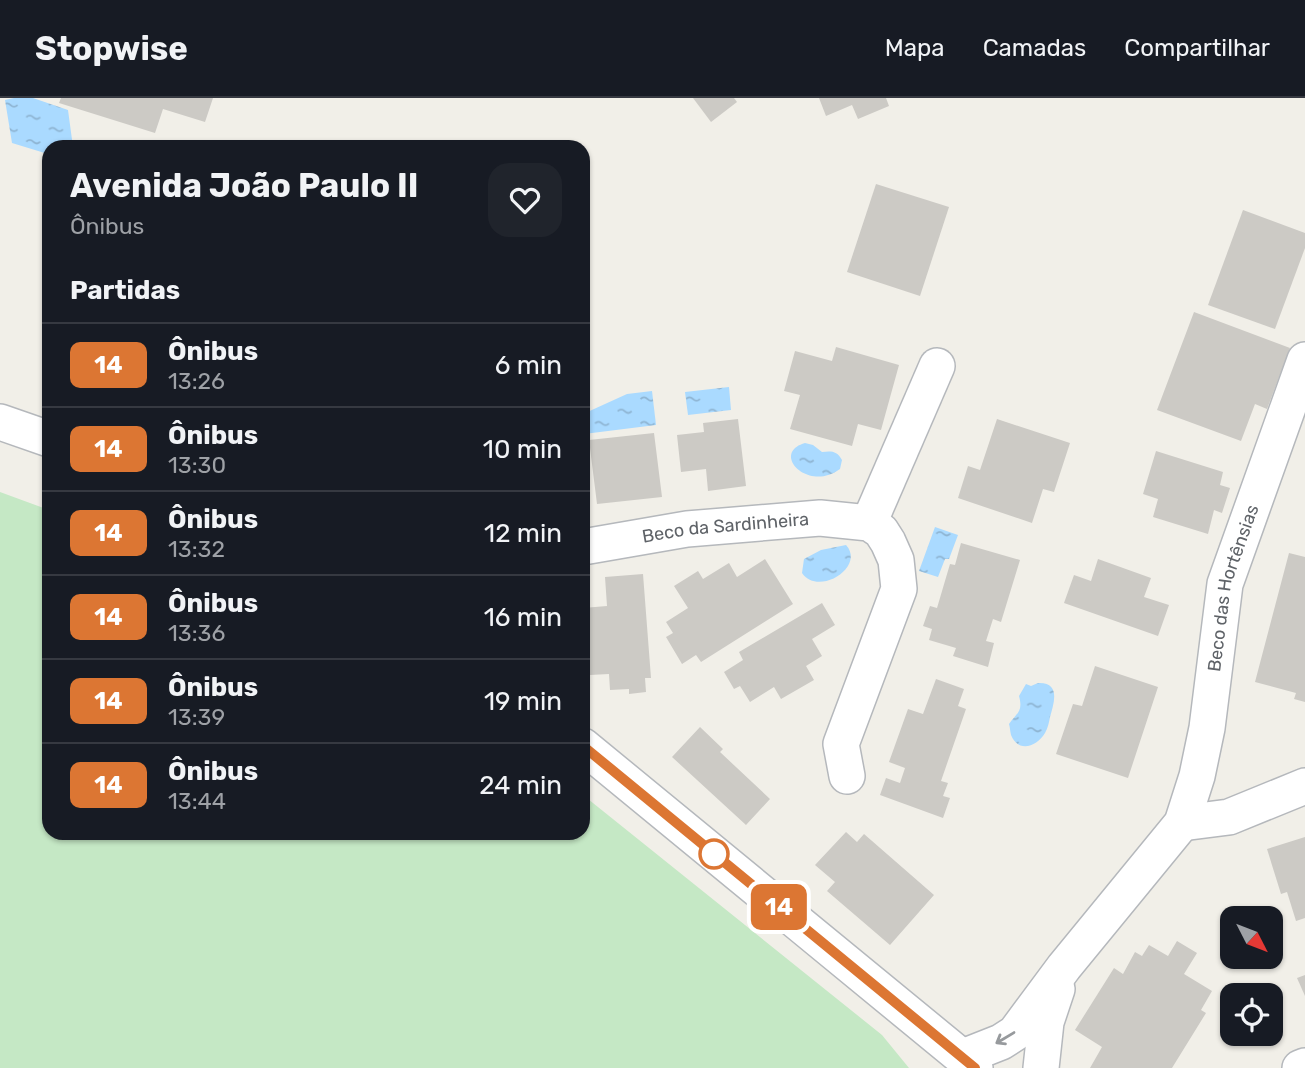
<!DOCTYPE html>
<html lang="pt">
<head>
<meta charset="utf-8">
<style>
	:root { --surface:#171b24; --page:#20242c; --text:#f1f3f6; --muted:#9ea1a6; --line:#363941 }
	body { margin:0; font-family:Rubik,sans-serif; background:var(--page); color:var(--text); height:100vh; display:flex; flex-direction:column; font-size:26px; white-space:nowrap }
	* { box-sizing:border-box; margin:0 }
	p { font-size:23px; color:var(--muted) }
	.icon { flex:none; width:38px; height:38px; fill:none; stroke:currentColor; stroke-width:2; stroke-linecap:round; stroke-linejoin:round }
	.map { position:relative; flex:1; overflow:hidden }
	.side { position:absolute; left:42px; top:42px; width:548px; height:700px; display:flex; flex-direction:column; background:var(--surface); border-radius:21px; box-shadow:0 2px 5px #0004 }
	.side>* { flex:none }
	.badge { padding:0 14px; border-radius:10px; font-size:24px; line-height:46px }
	.needle { width:46px; rotate:132deg }
	.tools { position:absolute; left:1220px; top:808px; display:grid; gap:14px }
	.tools a { display:grid; place-items:center; width:63px; height:63px; border-radius:14px; background:var(--surface); box-shadow:0 2px 5px #0004; font-size:35px }
	.map>.badge { position:absolute; translate:-50% -50%; box-shadow:0 0 0 4px #fff }
	h2 { padding:0 28px; font-size:26px; line-height:63px }
	.round { display:grid; place-items:center; flex:none; width:74px; height:74px; border-radius:21px; background:var(--page) }
	.headline { display:flex; align-items:center; justify-content:space-between; height:119px; padding:0 28px }
	h1 { font-size:33px; font-weight:700; line-height:52px }
	ul { padding:0; list-style:none }
	li { display:flex; align-items:center; gap:21px; height:84px; padding:0 28px; border-top:2px solid var(--line) }
	li div { flex:1 }
	li b { display:block; font-size:26px }
	li em { font-style:normal }
	li .badge { min-width:77px; font-weight:700; text-align:center }
	header { display:flex; align-items:center; gap:42px; box-sizing:border-box; height:98px; padding:0 35px; background:var(--surface); border-bottom:2px solid var(--line) }
	header strong { font-size:33px }
	nav { display:flex; gap:38px; margin-inline-start:auto; font-size:24px }
	.map>svg:first-child { display:block }
	.grass { fill:#c5e8c5 }
	.water { fill:url(#water-ripples) }
	.building { fill:#cccac5 }
	.lines { fill:none; stroke-linecap:round; stroke-linejoin:round }
	.minor-casing { stroke:#b5b8bc; stroke-width:38 }
	.minor { stroke:#fff; stroke-width:35 }
	.oneway { stroke:#979a9d }
	.line-casing { stroke:#fff; stroke-width:16 }
	.line { stroke:#dc7633; stroke-width:10 }
	.stop-dot { fill:#fff; stroke:#dc7633; stroke-width:3.5 }
	.labels { text-anchor:middle; dominant-baseline:central; stroke-width:6; stroke-linejoin:round; paint-order:stroke }
	.street-label { font-size:18px; fill:#5f6368; stroke:#fff }
</style>
</head>
<body>
<header>
<strong>Stopwise</strong>
<nav><a>Mapa</a><a>Camadas</a><a>Compartilhar</a></nav>
</header>
<div class="map">
<svg width="1305" height="970" viewBox="0 0 1305 970">
	<defs>
		<pattern id="water-ripples" width="26" height="14" patternUnits="userSpaceOnUse" patternTransform="scale(1.75)"><rect width="26" height="14" fill="#aadaff"/><path d="M2 4q2-2 4 0t4 0M15 11q2-2 4 0t4 0" fill="none" stroke="#8eb4d2"/></pattern>
	</defs>
	<rect width="100%" height="100%" fill="#f1efe8"/>
	<polygon class="grass" points="0,394 49,412 49,735 583,735 583,697 882,937 909,970 0,970"/>
	<g class="water">
		<polygon points="14,0 33,0 68,12 73,49 49,49 48,56 12,45 5,2"/>
		<polygon points="729,289 731,312 688,317 685,294"/>
		<polygon points="652,293 656,327 584,336 583,316 627,296"/>
		<path d="M 805,345 L 813,347 L 822,354 C 832,353 837,353 842,362 L 840,371 C 808,395 770,355 805,345 Z"/>
		<polygon points="935,429 958,437 949,461 945,461 938,479 919,473"/>
		<path d="M 846,447 C 866,469 818,499 802,475 L 804,461 L 821,452 Z"/>
		<path d="M 1038,585 C 1061,584 1054,605 1050,619 C 1049,624 1048,630 1045,635 C 1037,649 1018,655 1011,637 C 1010,633 1010,629 1009,626 C 1018,614 1023,613 1019,598 L 1026,586 L 1031,588 Z"/>
	</g>
	<g class="building">
		<polygon points="61,0 213,0 205,24 163,11 155,35 59,5"/>
		<polygon points="693,0 734,0 737,4 711,24"/>
		<polygon points="819,0 886,0 889,8 858,21 852,7 826,18"/>
		<polygon points="876,86 949,109 920,198 847,174"/>
		<polygon points="1243,112 1305,135 1305,150 1275,231 1208,207"/>
		<polygon points="1194,214 1290,250 1267,311 1255,306 1241,343 1157,312"/>
		<polygon points="836,249 899,267 881,332 858,326 852,348 790,331 800,297 784,293 795,253 832,263"/>
		<polygon points="738,321 746,388 708,393 706,371 681,374 677,337 704,334 703,325"/>
		<polygon points="997,321 1070,345 1054,394 1043,391 1032,425 958,400 968,368 980,372"/>
		<polygon points="654,335 662,399 597,406 589,342"/>
		<polygon points="1156,353 1223,374 1220,387 1230,390 1222,415 1214,412 1208,436 1153,419 1158,401 1143,396"/>
		<polygon points="961,445 1020,462 1001,524 993,521 986,543 994,545 988,569 953,558 956,550 929,542 932,531 923,528 930,508 937,510 950,466 955,467"/>
		<polygon points="1289,455 1305,459 1305,604 1294,601 1296,595 1255,584"/>
		<polygon points="765,461 793,506 701,564 696,557 682,566 666,539 673,535 666,524 688,510 674,488 698,473 703,481 729,465 737,479"/>
		<polygon points="1098,461 1151,480 1144,499 1169,507 1158,538 1064,505 1074,477 1091,483"/>
		<polygon points="643,476 651,580 645,580 646,594 629,596 629,591 610,592 609,576 590,577 588,554 583,554 583,510 607,508 605,479"/>
		<polygon points="822,505 835,527 812,541 822,558 806,568 814,582 781,601 774,589 750,604 740,588 734,591 724,574 743,562 739,554"/>
		<polygon points="1095,568 1158,589 1128,680 1056,656 1073,606 1082,608"/>
		<polygon points="936,581 964,591 958,608 966,611 941,683 948,685 943,698 950,700 943,720 880,697 886,680 900,685 905,670 889,664 908,611 923,616"/>
		<polygon points="700,629 723,651 720,654 770,701 746,727 672,659"/>
		<polygon points="846,734 857,744 864,736 934,797 890,847 827,793 835,784 815,767"/>
		<polygon points="1305,739 1305,820 1296,823 1287,794 1281,796 1267,751"/>
		<polygon points="1177,843 1197,855 1184,876 1212,893 1201,912 1206,915 1172,970 1090,970 1102,949 1075,932 1114,870 1123,876 1135,854 1142,858 1149,847 1168,858"/>
		<polygon points="1305,877 1305,898 1297,880"/>
	</g>
	<g class="lines">
		<defs>
			<g id="minor">
				<polyline points="0,324 49,341"/>
				<polyline points="869,425 937,268"/>
				<path id="s1" d="M 583,449 L 687,431 L 820,420 L 869,425 L 881,433 L 888,444 L 896,462 L 899,491 L 841,646 L 847,678"/>
				<polyline points="583,648 975,970"/>
				<polyline points="1182,725 1229,719 1305,688"/>
				<path id="s2" d="M 963,959 L 1001,944 L 1015,935 L 1064,869 L 1182,725 L 1197,678 L 1207,630 L 1225,486 L 1305,262"/>
				<polyline points="1041,970 1046,924 1057,891"/>
				<polyline points="1300,970 1305,968"/>
			</g>
		</defs>
		<use href="#minor" class="minor-casing"/>
		<use href="#minor" class="minor"/>
	</g>
	<defs><path id="oneway-shaft" d="M-6 0H5M1.5-3L5.5 0L1.5 3" fill="none" stroke-width="1.6" stroke-linecap="round" stroke-linejoin="round" transform="scale(1.75)"/></defs>
	<use class="oneway" href="#oneway-shaft" transform="translate(1005 940) rotate(149)"/>
	<g class="lines">
		<defs>
			<polyline id="line" points="583,648 975,970"/>
		</defs>
		<use href="#line" class="line-casing"/>
		<use href="#line" class="line"/>
	</g>
	<circle class="stop-dot" cx="714" cy="756" r="14"/>
	<g class="labels">
		<g class="street-label">
			<text stroke="none"><textPath href="#s1" startOffset="144">Beco da Sardinheira</textPath></text>
			<text stroke="none"><textPath href="#s2" startOffset="567">Beco das Hortênsias</textPath></text>
		</g>
	</g>
</svg>
<div class="tools">
<a><svg class="needle" viewBox="-14 -14 28 28"><path d="M0-13l5 13h-10z" fill="#e53935"/><path d="M0 13l5-13h-10z" fill="#9ea1a6"/></svg></a>
<a><svg class="icon" aria-label="locate" viewBox="0 0 24 24"><circle cx="12" cy="12" r="6"/><path d="M12 2v4M12 18v4M2 12h4M18 12h4"/></svg></a>
</div>
<b class="badge" style="left:779px;top:809px;background:#dc7633;color:#fff">14</b>
<section class="side">
<div class="headline"><div><h1>Avenida João Paulo II</h1><p>Ônibus</p></div><a class="round"><svg class="icon" aria-label="heart" viewBox="0 0 24 24"><path d="M12 20l-8-8c-3-5 5-10 8-4 3-6 11-1 8 4z"/></svg></a></div>
<h2>Partidas</h2>
<ul>
<li><span class="badge" style="background:#dc7633;color:#fff">14</span><div><b>Ônibus</b><p>13:26</p></div><em>6 min</em></li>
<li><span class="badge" style="background:#dc7633;color:#fff">14</span><div><b>Ônibus</b><p>13:30</p></div><em>10 min</em></li>
<li><span class="badge" style="background:#dc7633;color:#fff">14</span><div><b>Ônibus</b><p>13:32</p></div><em>12 min</em></li>
<li><span class="badge" style="background:#dc7633;color:#fff">14</span><div><b>Ônibus</b><p>13:36</p></div><em>16 min</em></li>
<li><span class="badge" style="background:#dc7633;color:#fff">14</span><div><b>Ônibus</b><p>13:39</p></div><em>19 min</em></li>
<li><span class="badge" style="background:#dc7633;color:#fff">14</span><div><b>Ônibus</b><p>13:44</p></div><em>24 min</em></li>
</ul>
</section>
</div>
</body>
</html>
